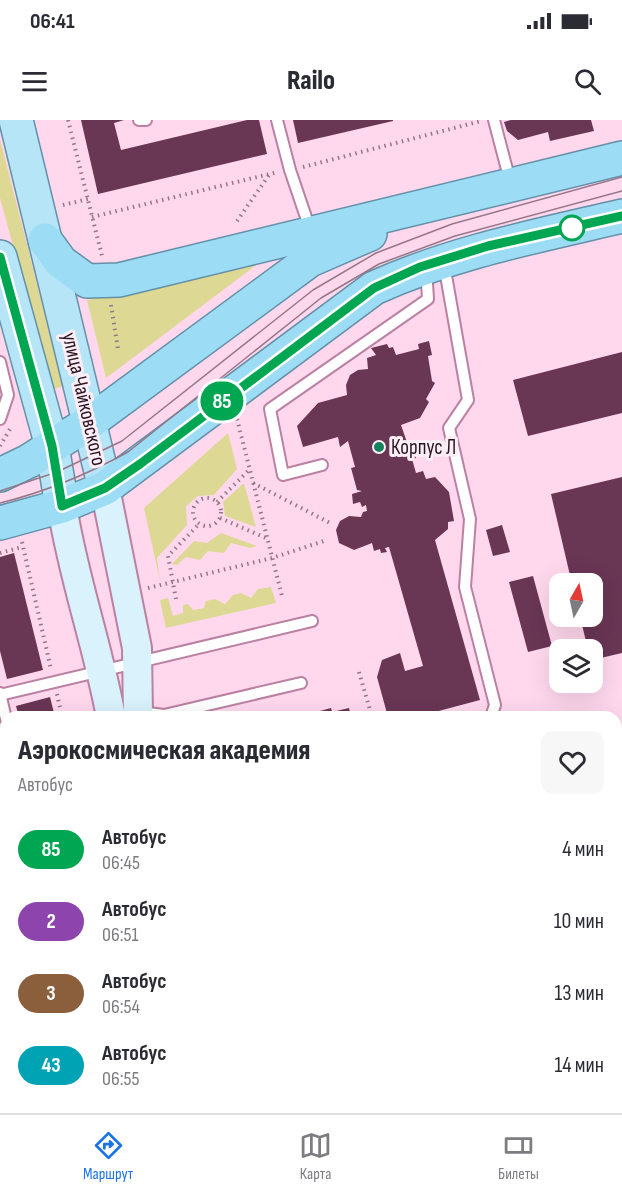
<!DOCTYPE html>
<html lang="ru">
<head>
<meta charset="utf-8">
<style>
	:root { --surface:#fff; --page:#f7f7f7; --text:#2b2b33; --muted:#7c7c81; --line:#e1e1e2; --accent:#1a73e8 }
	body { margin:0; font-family:"Sofia Sans Condensed",sans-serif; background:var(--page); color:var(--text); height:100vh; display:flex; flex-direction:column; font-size:22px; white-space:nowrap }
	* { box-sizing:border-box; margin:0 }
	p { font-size:20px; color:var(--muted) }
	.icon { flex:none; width:33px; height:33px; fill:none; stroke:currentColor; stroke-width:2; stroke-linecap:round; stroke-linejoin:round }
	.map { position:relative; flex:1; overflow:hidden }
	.panel { position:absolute; left:0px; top:591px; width:622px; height:402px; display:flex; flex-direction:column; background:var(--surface); border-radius:18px 18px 0 0; box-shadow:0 6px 24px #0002 }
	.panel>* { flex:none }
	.badge { padding:0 12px; border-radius:20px; font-size:21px; line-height:39px }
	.needle { width:39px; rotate:9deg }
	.controls { position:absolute; left:549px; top:453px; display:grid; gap:12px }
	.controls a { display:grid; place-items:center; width:54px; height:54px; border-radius:12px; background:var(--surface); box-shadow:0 6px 24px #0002; font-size:30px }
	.map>.badge { position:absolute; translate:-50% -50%; box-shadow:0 0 0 3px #fff }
	.round { display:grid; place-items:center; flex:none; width:63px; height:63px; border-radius:12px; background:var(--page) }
	.summary { display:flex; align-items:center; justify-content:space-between; height:102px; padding:0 18px }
	h1 { font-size:28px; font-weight:800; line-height:45px }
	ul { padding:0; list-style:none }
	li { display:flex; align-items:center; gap:18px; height:72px; padding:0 18px }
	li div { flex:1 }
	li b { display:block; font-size:22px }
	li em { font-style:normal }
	li .badge { min-width:66px; font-weight:700; text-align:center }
	.status { display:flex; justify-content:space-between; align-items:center; height:42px; padding:0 30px; background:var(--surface); direction:ltr }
	.status svg { height:16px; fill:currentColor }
	header { display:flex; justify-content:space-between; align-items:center; height:78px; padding:0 18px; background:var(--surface); font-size:27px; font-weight:800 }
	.tab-bar { display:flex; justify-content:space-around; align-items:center; height:84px; border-top:2px solid var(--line); background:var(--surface); font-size:16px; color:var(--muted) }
	.tab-bar a { display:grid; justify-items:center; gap:3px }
	.tab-bar .on { color:var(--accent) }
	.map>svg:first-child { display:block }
	.green { fill:#ddd894 }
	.building { fill:#693654 }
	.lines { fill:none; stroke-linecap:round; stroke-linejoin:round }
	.service-casing { stroke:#bb81a2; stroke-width:14 }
	.secondary-casing { stroke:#bb81a2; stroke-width:32 }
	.primary-casing { stroke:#6490a8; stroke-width:36 }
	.trunk-casing { stroke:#6490a8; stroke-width:36 }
	.path { stroke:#957788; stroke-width:4; stroke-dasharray:1.5 4.5; stroke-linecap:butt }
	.service { stroke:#fff; stroke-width:10 }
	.secondary { stroke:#daf2fb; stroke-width:28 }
	.primary { stroke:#b5e5f7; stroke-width:33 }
	.trunk { stroke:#9cdcf4; stroke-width:33 }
	.tram { stroke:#967788; stroke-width:1.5 }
	.line-casing { stroke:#fff; stroke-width:14 }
	.line { stroke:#00a651; stroke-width:9 }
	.stop-dot { fill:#fff; stroke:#00a651; stroke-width:3 }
	.poi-dot { fill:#15825e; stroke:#fbeef5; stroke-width:2 }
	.labels { text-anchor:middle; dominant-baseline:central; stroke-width:6; stroke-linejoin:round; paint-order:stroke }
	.street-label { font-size:21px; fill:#291320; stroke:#fbeef5 }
	.poi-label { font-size:21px; fill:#291320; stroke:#fbeef5; text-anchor:start }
</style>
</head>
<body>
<div class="status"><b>06:41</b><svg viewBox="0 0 49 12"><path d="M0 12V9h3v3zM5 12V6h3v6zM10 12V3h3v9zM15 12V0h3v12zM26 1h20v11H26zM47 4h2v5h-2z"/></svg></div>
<header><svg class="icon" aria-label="menu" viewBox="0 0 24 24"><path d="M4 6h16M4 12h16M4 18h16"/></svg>Railo<svg class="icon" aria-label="search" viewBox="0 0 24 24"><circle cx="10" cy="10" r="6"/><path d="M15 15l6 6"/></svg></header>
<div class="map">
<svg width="622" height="993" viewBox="0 0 622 993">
	<rect width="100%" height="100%" fill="#ffd8ed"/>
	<g class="green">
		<polygon points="0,19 63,266 54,269 49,258 0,78"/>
		<polygon points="263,140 106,258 87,180"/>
		<polygon points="228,313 237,349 214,375 198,376 186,386 187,405 157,438 160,461 144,388"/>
		<polygon points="244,363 256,407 225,396 223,382"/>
		<polygon points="221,413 257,426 250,428 231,423 224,433 208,431 200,440 186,437 177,445 172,444 194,421 207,423"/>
		<polygon points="271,467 276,483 166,508 160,480 168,478 173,496 183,493 183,485 188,484 193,490 204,488 206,481 215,479 225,484 233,475 241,473 251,478 258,469"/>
	</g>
	<g class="building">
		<polygon points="81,0 124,0 114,3 121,30 247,0 259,0 267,34 98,74"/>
		<polygon points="293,0 393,0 393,1 298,23"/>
		<polygon points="511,0 591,0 594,11 550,21 548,12 518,20 507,11 504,2"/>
		<polygon points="429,221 432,235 428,236 432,261 435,263 426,279 429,282 420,298 401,305 410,331 414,330 416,338 412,339 416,353 423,351 426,359 435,357 449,372 454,401 448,402 448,409 435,420 480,580 416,597 388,597 377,557 382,540 400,533 405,551 423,546 389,427 385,428 387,432 381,433 380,429 374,431 372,423 354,430 339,423 336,410 340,401 349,396 361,397 363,392 367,391 366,385 362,387 360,382 353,384 352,374 362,371 357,370 351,348 355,347 348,321 340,327 338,317 303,327 297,306 318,283 347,275 346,265 350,255 358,250 368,249 367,238 376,235 371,228 387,224 389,228 393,227 396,235 419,229 418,224"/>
		<polygon points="622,232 622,293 528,316 513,260"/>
		<polygon points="622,357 622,533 592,540 592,530 588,530 580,496 592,496 592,464 572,464 551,374"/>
		<polygon points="502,405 510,432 493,436 486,410"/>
		<polygon points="14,433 43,550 7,559 0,531 0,437"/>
		<polygon points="533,456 552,526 528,532 509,462"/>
		<polygon points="50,577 55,597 19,597 16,586"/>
		<polygon points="331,588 332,592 349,588 351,597 298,597"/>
		<polygon points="622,613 622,684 621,684 616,666 616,615"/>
		<polygon points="6,795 6,857 0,867 0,805"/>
		<polygon points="32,987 65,987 67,993 34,993"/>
		<polygon points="186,987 208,987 210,993 187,993"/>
	</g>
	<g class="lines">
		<defs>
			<g id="service">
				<polyline points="139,0 146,0"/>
				<polyline points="277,0 290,50 310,109"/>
				<polyline points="494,0 510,61"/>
				<polyline points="444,144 468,280 449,308 470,399 465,467 495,585 491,597"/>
				<polyline points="0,242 8,275 0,299"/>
				<polyline points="322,345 283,355 270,289 428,179 427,163 422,153"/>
				<polyline points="0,573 6,599"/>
				<polyline points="0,575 312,501"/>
				<polyline points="140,592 164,595 301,563"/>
				<polyline points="0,757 6,761"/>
				<polyline points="616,950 622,949"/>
				<polyline points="85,987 87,993"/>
				<polyline points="251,987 252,993"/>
				<polyline points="590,987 592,993"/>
				<polyline points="418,993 444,987"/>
			</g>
			<g id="secondary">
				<polyline points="105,368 137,528 138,597"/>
				<path d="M 62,386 C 73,457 98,526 111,597"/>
				<polyline points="0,943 6,933"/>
			</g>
			<g id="primary">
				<polyline points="16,0 105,368"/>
				<polyline points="0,137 52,326 62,386"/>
			</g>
			<g id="trunk">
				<polyline points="45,120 61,142 87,161 119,160 622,38"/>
				<polyline points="0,355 29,341 90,302 310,140 370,114"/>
				<path d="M 0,403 L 62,386 L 105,368 L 374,168 C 454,132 537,116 622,96"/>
			</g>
		</defs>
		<use href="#service" class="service-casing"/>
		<use href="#secondary" class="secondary-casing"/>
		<use href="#primary" class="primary-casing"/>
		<use href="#trunk" class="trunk-casing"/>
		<g class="path">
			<polyline points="68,0 102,136"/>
			<polyline points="303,47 481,1"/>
			<polyline points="63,85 88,79"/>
			<polyline points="92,97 278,52"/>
			<polyline points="237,101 269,55"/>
			<polyline points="111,185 118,229"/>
			<polyline points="237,299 282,476"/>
			<polyline points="0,326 10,309"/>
			<polyline points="253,363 332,404"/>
			<circle cx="207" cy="392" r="14"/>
			<polyline points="217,382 249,350"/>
			<polyline points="220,398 266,418"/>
			<polyline points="22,422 51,549"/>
			<polyline points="0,433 22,427"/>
			<polyline points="148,468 272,438 324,421"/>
			<polyline points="176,479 168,436 199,404"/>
			<polyline points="359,552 372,597"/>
			<polyline points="57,574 62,597"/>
			<polyline points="0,879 6,870"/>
		</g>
		<use href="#service" class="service"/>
		<use href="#secondary" class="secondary"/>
		<use href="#primary" class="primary"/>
		<use href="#trunk" class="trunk"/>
		<g class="tram">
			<polyline points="0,371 57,352 122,321 313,170 376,133 452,104 622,57"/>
			<path d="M 0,383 C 45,372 88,354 128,332 L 321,178 L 379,144 L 455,116 L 622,71"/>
		</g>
	</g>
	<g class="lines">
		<defs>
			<polyline id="line" points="0,137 52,326 62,386 105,368 140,344 374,168 420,147 488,126 622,96"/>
		</defs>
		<use href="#line" class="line-casing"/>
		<use href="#line" class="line"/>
	</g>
	<circle class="stop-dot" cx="572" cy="108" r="12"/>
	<circle class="poi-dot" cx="379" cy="327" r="6"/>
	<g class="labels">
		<g class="street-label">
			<text transform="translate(84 279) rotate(77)">улица Чайковского</text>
		</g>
		<g class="poi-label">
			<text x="391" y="327">Корпус Л</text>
		</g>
	</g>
</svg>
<div class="controls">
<a><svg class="needle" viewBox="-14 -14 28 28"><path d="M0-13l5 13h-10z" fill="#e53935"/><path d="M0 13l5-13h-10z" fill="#7c7c81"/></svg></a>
<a><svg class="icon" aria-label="layers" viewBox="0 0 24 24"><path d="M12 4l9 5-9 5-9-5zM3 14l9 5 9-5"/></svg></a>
</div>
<b class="badge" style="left:222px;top:281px;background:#00a651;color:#fff">85</b>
<section class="panel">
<div class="summary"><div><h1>Аэрокосмическая академия</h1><p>Автобус</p></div><a class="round"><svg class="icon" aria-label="heart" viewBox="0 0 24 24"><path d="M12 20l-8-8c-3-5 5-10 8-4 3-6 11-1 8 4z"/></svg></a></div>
<ul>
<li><span class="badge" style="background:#00a651;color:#fff">85</span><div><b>Автобус</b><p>06:45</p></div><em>4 мин</em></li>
<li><span class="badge" style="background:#8e44ad;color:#fff">2</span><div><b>Автобус</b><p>06:51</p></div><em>10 мин</em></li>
<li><span class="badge" style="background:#8b5e3c;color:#fff">3</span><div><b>Автобус</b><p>06:54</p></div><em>13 мин</em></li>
<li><span class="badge" style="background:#00a3b4;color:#fff">43</span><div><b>Автобус</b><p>06:55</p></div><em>14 мин</em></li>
</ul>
</section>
</div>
<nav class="tab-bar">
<a class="on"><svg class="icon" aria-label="directions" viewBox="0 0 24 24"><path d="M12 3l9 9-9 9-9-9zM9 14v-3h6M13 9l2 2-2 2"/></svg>Маршрут</a>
<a><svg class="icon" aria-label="map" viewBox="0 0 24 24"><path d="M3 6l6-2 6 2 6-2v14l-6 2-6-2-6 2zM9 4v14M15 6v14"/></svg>Карта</a>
<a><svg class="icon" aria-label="tickets" viewBox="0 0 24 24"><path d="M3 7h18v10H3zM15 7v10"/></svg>Билеты</a>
</nav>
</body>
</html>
